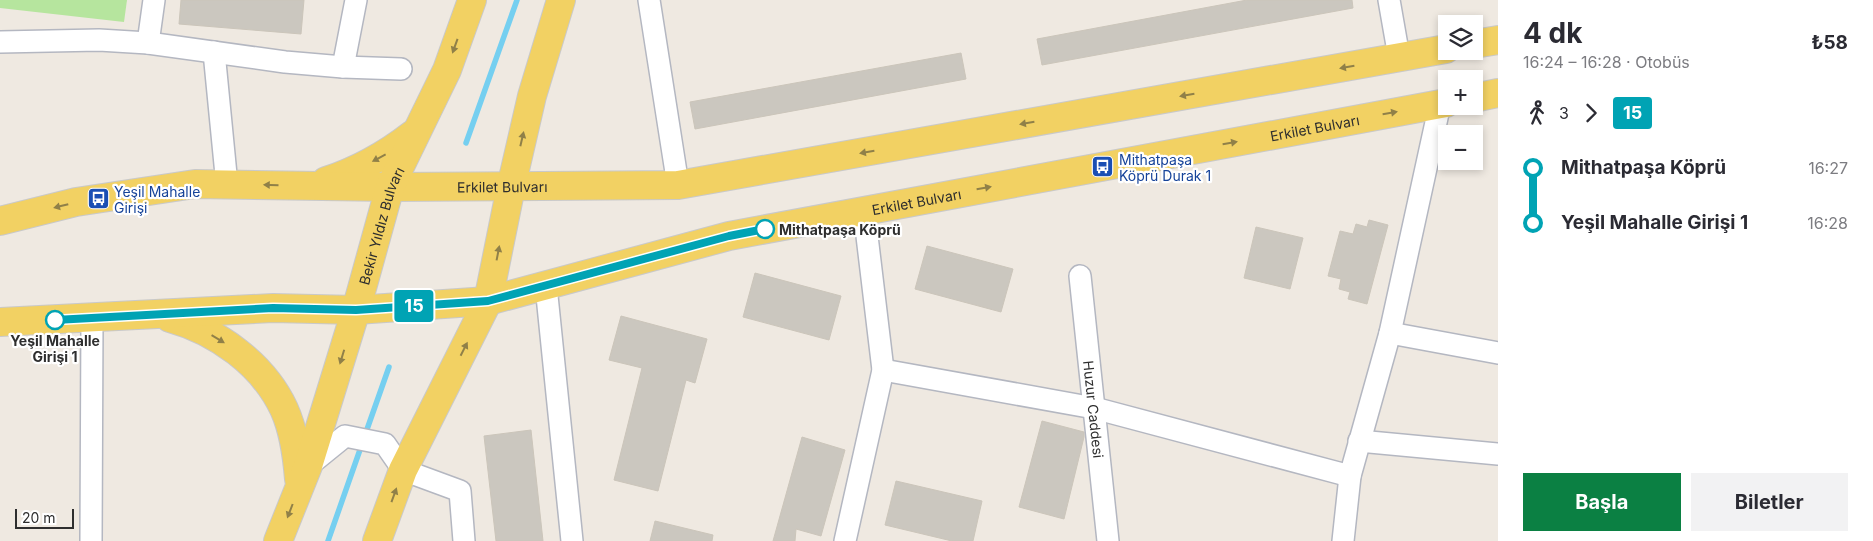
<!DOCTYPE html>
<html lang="tr">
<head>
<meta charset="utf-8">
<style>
	:root { --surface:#fff; --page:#f2f2f3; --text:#2b2b33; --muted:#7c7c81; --accent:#0b8043 }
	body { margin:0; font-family:Inter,sans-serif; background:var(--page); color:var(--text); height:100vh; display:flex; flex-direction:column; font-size:19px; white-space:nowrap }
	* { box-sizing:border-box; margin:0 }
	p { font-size:16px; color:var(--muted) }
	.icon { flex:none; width:28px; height:28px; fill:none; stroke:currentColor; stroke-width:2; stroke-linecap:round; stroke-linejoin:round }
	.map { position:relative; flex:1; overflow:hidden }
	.details { display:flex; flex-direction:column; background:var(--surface); width:375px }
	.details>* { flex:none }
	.badge { padding:0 10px; border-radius:4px; font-size:18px; line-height:32px }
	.tools { position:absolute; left:1438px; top:15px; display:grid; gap:10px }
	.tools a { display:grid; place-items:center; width:45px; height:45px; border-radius:0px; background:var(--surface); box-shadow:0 2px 8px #0003; font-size:25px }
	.scale { position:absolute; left:15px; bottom:12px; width:59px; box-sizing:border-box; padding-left:5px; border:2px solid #2e2e2e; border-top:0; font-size:14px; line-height:18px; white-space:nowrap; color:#2e2e2e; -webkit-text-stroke:4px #fff; paint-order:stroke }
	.map>.badge { position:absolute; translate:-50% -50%; box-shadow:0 0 0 2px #fff }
	.legs { display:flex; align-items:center; gap:8px; height:55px; padding:0 25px; font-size:16px }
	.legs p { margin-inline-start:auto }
	.headline { display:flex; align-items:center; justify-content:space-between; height:85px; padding:0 25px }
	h1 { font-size:28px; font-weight:700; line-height:38px }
	.button { display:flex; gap:10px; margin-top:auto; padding:10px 25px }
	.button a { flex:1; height:58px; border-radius:0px; background:var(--accent); color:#fff; font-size:20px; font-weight:700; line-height:58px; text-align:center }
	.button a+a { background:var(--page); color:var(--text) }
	ul { padding:0 25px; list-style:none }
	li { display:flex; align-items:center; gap:18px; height:55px; font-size:19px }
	li i { display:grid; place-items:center; width:8px; height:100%; margin:0 6px; background:currentColor }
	li i::after { content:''; width:12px; height:12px; margin:-6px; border:4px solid; border-radius:50%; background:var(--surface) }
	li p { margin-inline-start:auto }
	li:first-child i { background:linear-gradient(#0000 50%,currentColor 0) }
	li:last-child i { background:linear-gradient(currentColor 50%,#0000 0) }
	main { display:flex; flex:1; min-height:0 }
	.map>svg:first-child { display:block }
	.green { fill:#b6e59e }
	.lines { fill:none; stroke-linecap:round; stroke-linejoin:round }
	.stream { stroke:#75cff0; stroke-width:5.5 }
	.building { fill:#cbc7bf; stroke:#cbc5ba }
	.street-casing { stroke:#b4b7c1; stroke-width:24 }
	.primary-casing { stroke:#c9c9c9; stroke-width:30 }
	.street { stroke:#fff; stroke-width:21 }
	.primary { stroke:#f2d163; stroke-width:28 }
	.oneway { fill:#908048 }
	.line-1-casing { stroke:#fff; stroke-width:11 }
	.line-1 { stroke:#00a3b4; stroke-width:8 }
	.stop-1-dot { fill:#fff; stroke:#00a3b4; stroke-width:2.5 }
	.labels { text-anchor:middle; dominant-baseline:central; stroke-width:4.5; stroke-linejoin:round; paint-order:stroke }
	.street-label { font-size:14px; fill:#2e2e2e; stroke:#fff }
	.transit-label { font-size:14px; fill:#164399; stroke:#fff; text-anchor:start }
	.stop-label { font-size:14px; font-weight:bold; fill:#2e2e2e; stroke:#fff; text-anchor:start }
</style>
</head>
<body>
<main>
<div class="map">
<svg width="1498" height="541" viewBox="0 0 1498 541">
	<rect width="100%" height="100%" fill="#efe9e1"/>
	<polygon class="green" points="0,0 127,0 124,22 0,8"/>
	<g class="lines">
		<g class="stream">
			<polyline points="466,143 517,0"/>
			<polyline points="365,435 389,367"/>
			<polyline points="328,541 362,444"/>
		</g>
	</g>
	<g class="building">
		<polygon points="181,0 304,0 301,34 179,24"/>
		<polygon points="1247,0 1352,0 1353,8 1042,65 1037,39"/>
		<polygon points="961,53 966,79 695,129 690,102"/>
		<polygon points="1369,220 1388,225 1367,304 1348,299 1350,292 1339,289 1341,279 1328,276 1340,231 1353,234 1356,224 1367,227"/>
		<polygon points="1256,227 1303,238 1290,289 1244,278"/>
		<polygon points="927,246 1013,269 1001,312 915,289"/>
		<polygon points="755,273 841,296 829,340 743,317"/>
		<polygon points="621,316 707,339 695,383 686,380 658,491 614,480 642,368 609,360"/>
		<polygon points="1042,421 1084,432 1084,437 1064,519 1019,507"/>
		<polygon points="531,430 543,541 496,541 484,436"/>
		<polygon points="802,437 845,450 821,536 796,529 795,541 773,541"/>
		<polygon points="896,481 982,501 973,541 952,541 885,525"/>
		<polygon points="655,521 713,535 712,541 650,541"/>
	</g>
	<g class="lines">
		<defs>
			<g id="street">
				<polyline points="649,0 678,185"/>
				<polyline points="1389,0 1399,57"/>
				<polyline points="0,42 99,40 148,43 285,62 343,67 401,69"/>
				<polyline points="148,43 154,0"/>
				<polyline points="214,52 227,185"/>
				<polyline points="343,67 356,0"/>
				<path id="s1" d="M 1080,276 L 1108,541"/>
				<polyline points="546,286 572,541"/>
				<polyline points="1390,333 1498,353"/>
				<polyline points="883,370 1094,408 1350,476"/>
				<polyline points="1359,441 1498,454"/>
				<polyline points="308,466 345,436 385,444 403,470 460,491 464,541"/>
				<polyline points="91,541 92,319"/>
				<polyline points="845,541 883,370 864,211"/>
				<polyline points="1343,541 1350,476 1390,333 1440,104"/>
			</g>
			<g id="primary">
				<polyline points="1474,44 1498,40"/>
				<polyline points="1474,98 1498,93"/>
				<path d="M 326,181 C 360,170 386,155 413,134"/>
				<path id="s2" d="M 0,221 L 76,202 L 195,184 L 390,187 L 678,185 L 1446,49"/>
				<path d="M 170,318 C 217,331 263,364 284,409 C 294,431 297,455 299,479"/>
				<path id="s3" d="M 0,322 L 273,308 L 356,310 L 488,301 L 729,236 L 1446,103"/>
				<path id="s4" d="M 278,541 L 308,466 L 356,310 L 390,187 L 447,70 L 472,0"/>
				<polyline points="377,541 403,470 488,301 511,187 532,96 561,0"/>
			</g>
		</defs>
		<use href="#street" class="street-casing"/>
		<use href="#primary" class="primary-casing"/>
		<use href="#street" class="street"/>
		<use href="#primary" class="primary"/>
	</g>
	<defs><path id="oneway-solid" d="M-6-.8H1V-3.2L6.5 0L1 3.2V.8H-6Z" transform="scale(1.25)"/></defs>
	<g class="oneway">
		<use href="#oneway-solid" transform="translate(455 46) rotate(110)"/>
		<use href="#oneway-solid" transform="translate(1347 67) rotate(170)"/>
		<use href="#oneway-solid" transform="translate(1187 95) rotate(170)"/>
		<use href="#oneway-solid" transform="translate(1390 113) rotate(-10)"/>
		<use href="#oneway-solid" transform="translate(1027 123) rotate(170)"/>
		<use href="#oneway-solid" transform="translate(522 139) rotate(-77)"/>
		<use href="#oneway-solid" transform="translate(1230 143) rotate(-10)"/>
		<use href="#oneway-solid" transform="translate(867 152) rotate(170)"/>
		<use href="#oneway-solid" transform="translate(379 158) rotate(152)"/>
		<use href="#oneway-solid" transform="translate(271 185) rotate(-179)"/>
		<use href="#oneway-solid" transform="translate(984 188) rotate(-10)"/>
		<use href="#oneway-solid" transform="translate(61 206) rotate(166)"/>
		<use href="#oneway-solid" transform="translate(498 253) rotate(-79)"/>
		<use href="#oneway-solid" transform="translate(218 339) rotate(31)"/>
		<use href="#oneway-solid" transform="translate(464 349) rotate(-63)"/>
		<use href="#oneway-solid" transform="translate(342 357) rotate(107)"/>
		<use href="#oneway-solid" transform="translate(394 495) rotate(-70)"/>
		<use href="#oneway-solid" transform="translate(290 511) rotate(111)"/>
	</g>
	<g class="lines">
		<defs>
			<polyline id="line-1" points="55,320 273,308 356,310 488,301 729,236 765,229"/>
		</defs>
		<use href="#line-1" class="line-1-casing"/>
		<use href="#line-1" class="line-1"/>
	</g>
	<defs>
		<symbol id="bus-square" viewBox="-11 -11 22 22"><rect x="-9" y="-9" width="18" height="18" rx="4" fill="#1a4fb4" stroke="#fff"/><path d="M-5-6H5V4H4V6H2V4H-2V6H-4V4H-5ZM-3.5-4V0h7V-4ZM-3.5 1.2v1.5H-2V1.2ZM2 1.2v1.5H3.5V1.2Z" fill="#fff"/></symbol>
	</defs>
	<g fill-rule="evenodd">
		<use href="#bus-square" x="1090" y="154" width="25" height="25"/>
		<use href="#bus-square" x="86" y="186" width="25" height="25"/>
	</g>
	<g class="stop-1-dot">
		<circle cx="765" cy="229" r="9"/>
		<circle cx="55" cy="320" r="9"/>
	</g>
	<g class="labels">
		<g class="street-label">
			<text stroke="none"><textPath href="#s3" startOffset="1334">Erkilet Bulvarı</textPath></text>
			<text stroke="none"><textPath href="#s2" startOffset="506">Erkilet Bulvarı</textPath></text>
			<text stroke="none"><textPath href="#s3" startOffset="929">Erkilet Bulvarı</textPath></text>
			<text stroke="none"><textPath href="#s4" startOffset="332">Bekir Yıldız Bulvarı</textPath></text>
			<text stroke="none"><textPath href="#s1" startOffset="134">Huzur Caddesi</textPath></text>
		</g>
		<g class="transit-label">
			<text x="1119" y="159">Mithatpaşa<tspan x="1119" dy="16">Köprü Durak 1</tspan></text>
			<text x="114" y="191">Yeşil Mahalle<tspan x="114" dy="16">Girişi</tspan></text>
		</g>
		<g class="stop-label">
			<text x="779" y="229">Mithatpaşa Köprü</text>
			<text x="55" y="340" text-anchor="middle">Yeşil Mahalle<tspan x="55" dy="16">Girişi 1</tspan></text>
		</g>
	</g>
</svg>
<div class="tools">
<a><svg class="icon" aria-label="layers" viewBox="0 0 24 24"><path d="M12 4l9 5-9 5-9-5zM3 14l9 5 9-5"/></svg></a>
<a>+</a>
<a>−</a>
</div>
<div class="scale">20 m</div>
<b class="badge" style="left:414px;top:306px;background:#00a3b4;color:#fff">15</b>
</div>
<section class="details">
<div class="headline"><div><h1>4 dk</h1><p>16:24 – 16:28 · Otobüs</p></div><b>₺58</b></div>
<div class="legs"><svg class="icon" aria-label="walk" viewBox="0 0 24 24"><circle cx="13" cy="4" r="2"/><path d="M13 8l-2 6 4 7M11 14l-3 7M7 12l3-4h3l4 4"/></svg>3<svg class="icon" aria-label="forward" viewBox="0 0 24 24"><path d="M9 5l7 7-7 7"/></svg><b class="badge" style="background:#00a3b4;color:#fff">15</b></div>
<ul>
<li><i style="color:#00a3b4"></i><b>Mithatpaşa Köprü</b><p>16:27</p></li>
<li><i style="color:#00a3b4"></i><b>Yeşil Mahalle Girişi 1</b><p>16:28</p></li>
</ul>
<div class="button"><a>Başla</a><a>Biletler</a></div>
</section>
</main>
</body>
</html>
